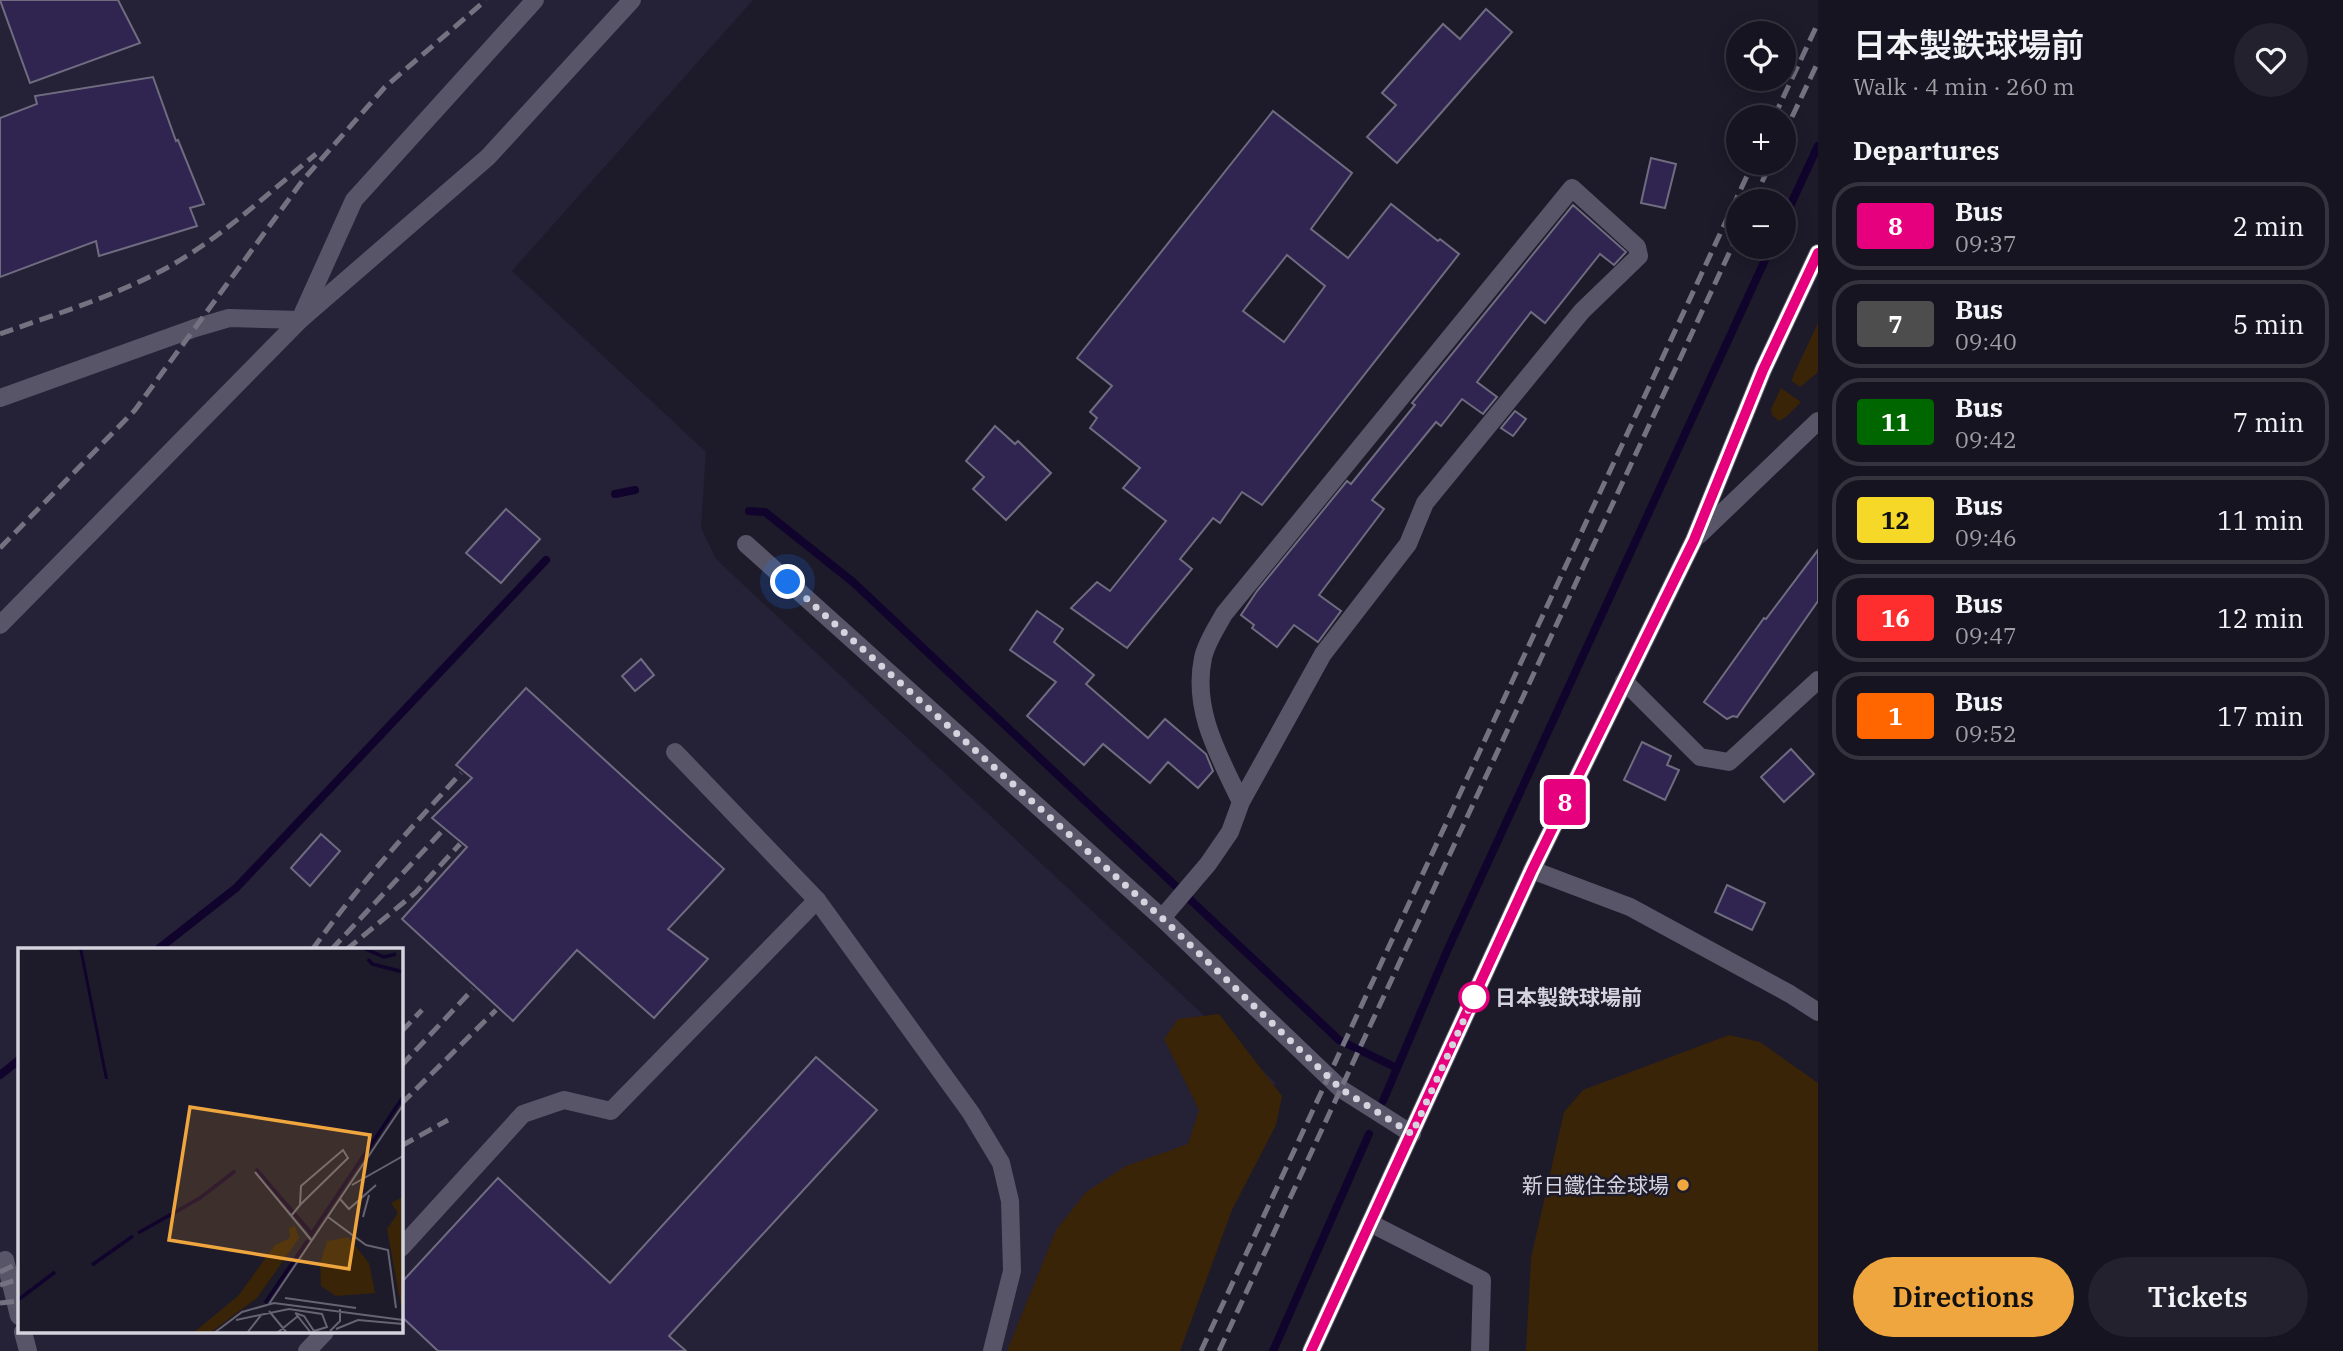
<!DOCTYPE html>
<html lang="en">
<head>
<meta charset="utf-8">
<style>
	:root { --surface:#161420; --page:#23212d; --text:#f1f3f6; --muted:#9e9ea5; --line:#35333e; --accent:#f0a63f }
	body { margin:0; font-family:"IBM Plex Serif","Noto Sans JP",serif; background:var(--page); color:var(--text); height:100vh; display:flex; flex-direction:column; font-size:26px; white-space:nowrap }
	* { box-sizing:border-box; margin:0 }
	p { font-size:23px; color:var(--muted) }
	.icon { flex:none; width:38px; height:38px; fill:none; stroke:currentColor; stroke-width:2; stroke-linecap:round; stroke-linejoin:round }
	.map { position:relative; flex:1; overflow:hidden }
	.drawer { display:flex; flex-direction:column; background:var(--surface); width:525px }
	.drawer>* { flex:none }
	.badge { padding:0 14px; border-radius:5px; font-size:24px; line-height:46px }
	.tools { position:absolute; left:1726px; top:21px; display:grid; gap:14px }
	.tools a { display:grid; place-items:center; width:70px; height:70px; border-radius:50%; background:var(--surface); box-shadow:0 4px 18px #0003,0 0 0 2px var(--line); font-size:35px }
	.you { position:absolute; width:35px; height:35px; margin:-18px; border:5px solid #fff; border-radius:50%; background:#1a73e8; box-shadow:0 0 0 10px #1a73e833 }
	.map>.badge { position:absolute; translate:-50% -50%; box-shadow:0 0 0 4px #fff }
	h2 { padding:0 35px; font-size:26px; line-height:63px }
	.round { display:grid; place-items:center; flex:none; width:74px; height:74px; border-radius:37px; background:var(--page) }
	.head { display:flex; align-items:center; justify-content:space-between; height:119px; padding:0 35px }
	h1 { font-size:33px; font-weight:600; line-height:52px }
	.primary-button { display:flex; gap:14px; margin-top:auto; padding:14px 35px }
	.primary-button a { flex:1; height:80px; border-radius:42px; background:var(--accent); color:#111; font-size:28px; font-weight:600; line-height:80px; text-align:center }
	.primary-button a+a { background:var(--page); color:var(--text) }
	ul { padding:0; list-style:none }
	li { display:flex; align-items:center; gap:21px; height:88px; margin:0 14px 10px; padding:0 21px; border:4px solid var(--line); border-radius:28px }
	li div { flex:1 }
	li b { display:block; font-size:26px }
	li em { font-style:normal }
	li .badge { min-width:77px; font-weight:700; text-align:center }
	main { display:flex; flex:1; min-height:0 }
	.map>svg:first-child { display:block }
	.built { fill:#252137; fill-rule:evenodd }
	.green { fill:#3a2407 }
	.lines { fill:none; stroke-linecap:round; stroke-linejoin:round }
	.stream { stroke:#11042c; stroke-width:8 }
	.building { fill:#2f2550; stroke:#6f6c80; stroke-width:2; fill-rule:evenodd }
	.minor { stroke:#585568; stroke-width:18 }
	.rail { stroke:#747280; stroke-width:5; stroke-dasharray:14 7; stroke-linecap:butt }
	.line-casing { stroke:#fff; stroke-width:16 }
	.line { stroke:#e6007e; stroke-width:10 }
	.walk { stroke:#d4d3de; stroke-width:7; stroke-dasharray:0 12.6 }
	.stop-dot { fill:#fff; stroke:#e6007e; stroke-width:3.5 }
	.poi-dot { fill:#f0a63f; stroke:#1d1a2a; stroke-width:2.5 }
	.labels { text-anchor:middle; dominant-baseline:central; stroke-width:5; stroke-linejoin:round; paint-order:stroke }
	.stop-label { font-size:21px; font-weight:bold; fill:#d4d3de; stroke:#1d1a2a; text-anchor:start }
	.poi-label { font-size:21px; fill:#d4d3de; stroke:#1d1a2a; text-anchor:end }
	.inset-river { fill:none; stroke:#11042c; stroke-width:3.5 }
	.inset-road { fill:none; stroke:#666472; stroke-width:2 }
	.view { fill:#f0a63f; fill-opacity:0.15; stroke:#f0a63f; stroke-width:3.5 }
	.inset-edge { fill:none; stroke:#d4d3de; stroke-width:3.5 }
</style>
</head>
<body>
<main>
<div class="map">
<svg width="1818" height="1351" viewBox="0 0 1818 1351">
	<rect width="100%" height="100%" fill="#1d1a2a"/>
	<path class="built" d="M 0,0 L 753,0 L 512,271 L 706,452 L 701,528 L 716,559 L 1276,1083 L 1151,1351 L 0,1351 ZM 19,950 L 401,950 L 401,1332 L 19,1332 Z"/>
	<g class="green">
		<polygon points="1818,323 1818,372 1800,387 1792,381 1793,376"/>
		<polygon points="1781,388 1801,402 1786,417 1779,421 1772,415 1771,409"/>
		<polygon points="1219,1014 1282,1096 1276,1125 1232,1210 1180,1351 1007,1351 1056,1230 1086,1192 1126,1166 1188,1144 1199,1110 1164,1039 1178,1019"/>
		<polygon points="1729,1035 1760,1042 1818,1083 1818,1351 1526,1351 1531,1258 1564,1112 1583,1090"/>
	</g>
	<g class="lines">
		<g class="stream">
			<polyline points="1783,221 1818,146"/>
			<polyline points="615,494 635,490"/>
			<polyline points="749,511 765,512 853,582 1339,1040 1397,1068"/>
			<polyline points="157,950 236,888 546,560"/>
			<polyline points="0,1075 19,1060"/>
			<polyline points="1383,1101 1447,951 1771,247"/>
			<polyline points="1273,1351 1369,1134"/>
		</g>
	</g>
	<g class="building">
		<polygon points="0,0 118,0 140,43 30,83"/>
		<polygon points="1486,9 1512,32 1397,163 1367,137 1396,105 1382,93 1443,24 1460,39"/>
		<polygon points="153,77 176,141 178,140 204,204 190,208 197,226 99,256 96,241 0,277 0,118 37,104 35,96"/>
		<path d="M 1273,111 L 1352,173 L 1311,229 L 1348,258 L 1391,204 L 1438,241 L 1440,239 L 1459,254 L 1262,505 L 1242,492 L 1220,523 L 1213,518 L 1180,559 L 1192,569 L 1127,648 L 1071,608 L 1097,582 L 1110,591 L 1166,521 L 1123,488 L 1140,468 L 1090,428 L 1097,418 L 1090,412 L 1112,386 L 1077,358 ZM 1287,255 L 1325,286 L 1284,342 L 1243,311 Z"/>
		<polygon points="1651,158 1676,164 1665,208 1641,203"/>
		<polygon points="1573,205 1626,252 1614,265 1600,254 1545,323 1531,312 1477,382 1497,397 1483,414 1462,399 1441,426 1436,422 1372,500 1384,509 1319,595 1341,611 1318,642 1294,625 1277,647 1252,628 1254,625 1241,615 1257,591 1347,481 1351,484 1415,405 1412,403"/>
		<polygon points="1515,411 1526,419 1513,436 1501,428"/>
		<polygon points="995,426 1015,444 1018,441 1051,473 1006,520 973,489 984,477 966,461"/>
		<polygon points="506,509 540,539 501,583 466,553"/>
		<polygon points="1818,550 1818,601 1737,717 1733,716 1727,719 1704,702 1764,618 1766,619"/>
		<polygon points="1037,611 1063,629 1054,642 1094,675 1086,684 1148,738 1165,719 1206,754 1213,771 1198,788 1168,762 1150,783 1103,744 1084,765 1027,716 1056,682 1010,650"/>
		<polygon points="641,659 654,675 635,691 622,676"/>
		<polygon points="526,688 724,869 668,929 708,959 654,1018 577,950 513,1021 402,919 467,847 432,818 472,778 456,765"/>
		<polygon points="1642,742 1671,756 1667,765 1679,770 1665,800 1624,780"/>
		<polygon points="1791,749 1814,774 1784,802 1761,777"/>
		<polygon points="321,834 340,851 310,886 291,868"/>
		<polygon points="1727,885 1765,903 1752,930 1715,912"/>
		<polygon points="816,1057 877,1110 669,1336 686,1351 438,1351 401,1316 401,1283 498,1178 610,1283"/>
	</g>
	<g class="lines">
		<g class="minor">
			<polyline points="303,313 354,200 535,0"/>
			<polyline points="0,398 195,328 229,318 300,320"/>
			<polyline points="1699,535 1818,421"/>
			<polyline points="746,544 1162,918 1341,1089 1412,1134"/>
			<polyline points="0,625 300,320 488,157 632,0"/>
			<polyline points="1624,681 1700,757 1729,762 1818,680"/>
			<polyline points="675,752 817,900 971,1113 1001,1163 1010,1201 1012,1271 992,1351"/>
			<polyline points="1532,870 1630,907 1790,994 1818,1012"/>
			<path d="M 1162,918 L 1208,864 L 1230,832 L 1241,802 C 1219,756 1192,710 1203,658 C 1206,643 1217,627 1224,614 L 1572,188 L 1637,247 L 1639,256 L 1582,311 L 1425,503 L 1408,544 L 1323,654 L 1241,802"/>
			<polyline points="1370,1223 1482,1280 1480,1351"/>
			<polyline points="401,1248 523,1114 564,1100 611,1111 817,900"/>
			<polyline points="5,1260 19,1316"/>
			<polyline points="23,1332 28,1351"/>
			<polyline points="307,1351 325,1332"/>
			<polyline points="1311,1351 1532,870 1694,540 1763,370 1818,253"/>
		</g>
		<g class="rail">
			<polyline points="1774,117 1818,23"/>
			<polyline points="1783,136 1818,62"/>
			<polyline points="1753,201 1771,163"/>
			<path d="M 0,334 C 53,315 109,298 159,272 C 217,242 266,195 316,154"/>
			<polyline points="0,548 135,410 303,180 385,87 486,0"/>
			<path d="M 312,950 C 357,887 409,830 461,773"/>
			<polyline points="331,950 443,830"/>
			<polyline points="346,950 415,893 460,844"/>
			<polyline points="401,1032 422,1010"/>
			<polyline points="401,1066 473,989"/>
			<polyline points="401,1104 496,1010"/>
			<polyline points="401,1146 448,1120"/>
			<polyline points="0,1272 19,1263"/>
			<polyline points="0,1285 19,1279"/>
			<polyline points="0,1303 19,1301"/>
			<polyline points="1201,1351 1753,163"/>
			<polyline points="1219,1351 1738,234"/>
		</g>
	</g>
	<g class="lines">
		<defs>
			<polyline id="line" points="1311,1351 1532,870 1694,540 1763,370 1818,253"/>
		</defs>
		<use href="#line" class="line-casing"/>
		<use href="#line" class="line"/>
		<polyline class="walk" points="788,582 1162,918 1341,1089 1412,1134 1477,991 1474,997"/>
	</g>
	<circle class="stop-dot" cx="1474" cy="997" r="14"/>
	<circle class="poi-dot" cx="1683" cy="1185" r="7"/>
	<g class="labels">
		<g class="stop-label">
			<text x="1495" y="997">日本製鉄球場前</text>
		</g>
		<g class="poi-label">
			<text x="1669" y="1185">新日鐵住金球場</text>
		</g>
	</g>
	<g transform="translate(18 948)">
		<rect width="385" height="385" fill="#1d1a2a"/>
		<path d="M 385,249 L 385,369 L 369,281 L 380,265 L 373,255 ZM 277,278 L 281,290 L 239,350 L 192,385 L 175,385 L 220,348 L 257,297 L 272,290 L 271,280 ZM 330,289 L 351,315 L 357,345 L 318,348 L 303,338 L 302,316 L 309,293 Z" fill="#3a2407"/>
		<path d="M 61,0 L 64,0 L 90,131 L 87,131 Z" fill="#11042c"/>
		<path class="inset-river" d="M 345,0 L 366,9 L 378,6M 350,11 L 354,16 L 385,24M 238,221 L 293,285M 120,285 L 182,250 L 217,223M 292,288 L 385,149M 74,317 L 115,288M 0,352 L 37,324M 247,355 L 290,292"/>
		<path class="inset-road" d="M 237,224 L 294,293M 334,237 L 385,208M 322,251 L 331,261 L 358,237M 273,268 L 282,257 L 283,238 L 325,202 L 330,210 L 282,257M 310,269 L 348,297 L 370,302 L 378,360M 345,269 L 351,247M 267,350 L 338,360M 251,356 L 385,157M 251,363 L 269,385M 278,366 L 293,385M 218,372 L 271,361 L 304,366 L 309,379 L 296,383 L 286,368 L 277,365M 318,381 L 340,372 L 385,376M 312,383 L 322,373 L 322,361M 196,385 L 224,364 L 256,355 L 385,372M 229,385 L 244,366M 259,385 L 280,368"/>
		<path class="view" d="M 172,159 L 352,187 L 331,321 L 151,292 Z"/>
		<rect width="385" height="385" class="inset-edge"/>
	</g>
</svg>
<div class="tools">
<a><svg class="icon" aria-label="locate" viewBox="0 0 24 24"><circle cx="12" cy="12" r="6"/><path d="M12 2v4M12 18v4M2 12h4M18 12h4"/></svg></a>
<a>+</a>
<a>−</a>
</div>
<div class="you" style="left:788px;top:582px"></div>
<b class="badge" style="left:1565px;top:802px;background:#e6007e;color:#fff">8</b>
</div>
<section class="drawer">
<div class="head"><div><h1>日本製鉄球場前</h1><p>Walk · 4 min · 260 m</p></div><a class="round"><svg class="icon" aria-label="heart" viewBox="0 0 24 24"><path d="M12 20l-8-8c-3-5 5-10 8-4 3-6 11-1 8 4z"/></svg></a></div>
<h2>Departures</h2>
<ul>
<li><span class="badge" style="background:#e6007e;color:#fff">8</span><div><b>Bus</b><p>09:37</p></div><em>2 min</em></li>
<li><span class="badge" style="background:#4d4d4d;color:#fff">7</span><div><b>Bus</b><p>09:40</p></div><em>5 min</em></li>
<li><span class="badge" style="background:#060;color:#fff">11</span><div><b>Bus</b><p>09:42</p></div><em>7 min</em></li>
<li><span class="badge" style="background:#f6d928;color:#111">12</span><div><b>Bus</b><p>09:46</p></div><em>11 min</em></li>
<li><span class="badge" style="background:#fe2e2e;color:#fff">16</span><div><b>Bus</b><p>09:47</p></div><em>12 min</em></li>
<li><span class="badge" style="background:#f60;color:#fff">1</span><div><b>Bus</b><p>09:52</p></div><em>17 min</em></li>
</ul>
<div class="primary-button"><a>Directions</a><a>Tickets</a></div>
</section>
</main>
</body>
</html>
